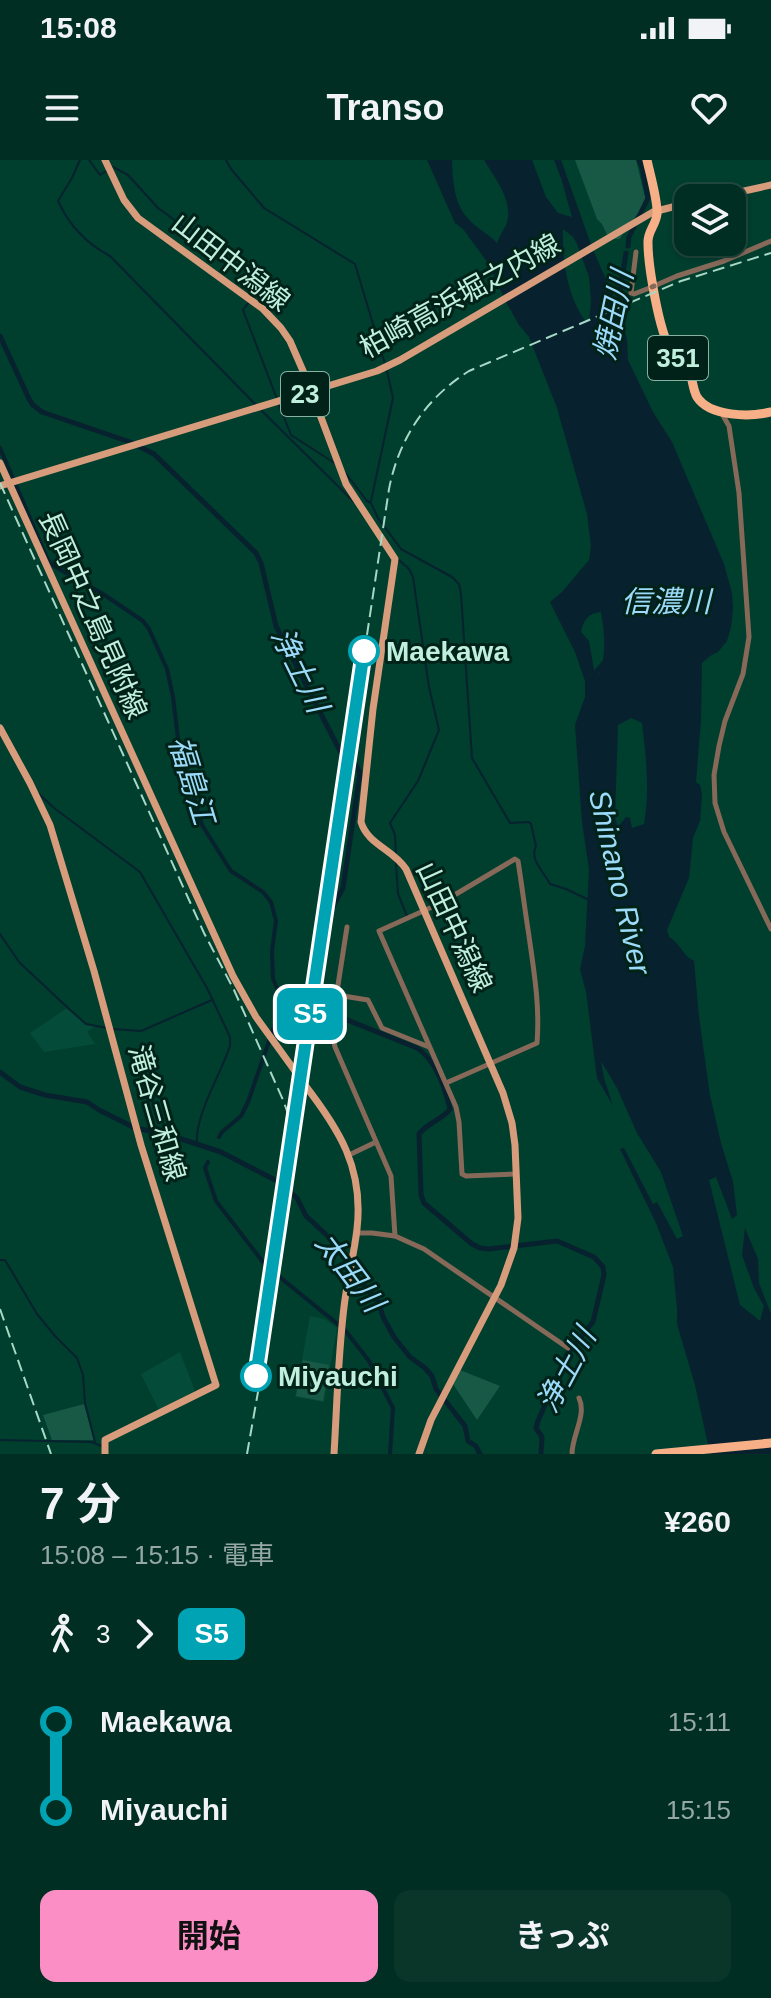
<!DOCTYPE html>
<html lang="ja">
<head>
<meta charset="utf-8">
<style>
	:root { --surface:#002e22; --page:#0a362a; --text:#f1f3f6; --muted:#95a8a5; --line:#224a40; --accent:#fb8fc5 }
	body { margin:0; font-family:Helvetica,"Noto Sans JP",sans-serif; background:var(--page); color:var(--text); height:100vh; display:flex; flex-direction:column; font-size:30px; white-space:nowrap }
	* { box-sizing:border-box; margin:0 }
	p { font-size:26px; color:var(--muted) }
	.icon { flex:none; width:44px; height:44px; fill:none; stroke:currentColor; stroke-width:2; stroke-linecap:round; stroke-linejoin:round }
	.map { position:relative; height:1294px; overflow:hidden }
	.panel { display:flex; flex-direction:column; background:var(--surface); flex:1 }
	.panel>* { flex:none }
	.badge { padding:0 16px; border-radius:12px; font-size:28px; line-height:52px }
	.fabs { position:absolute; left:674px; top:24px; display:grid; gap:16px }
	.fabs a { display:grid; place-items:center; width:72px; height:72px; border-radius:16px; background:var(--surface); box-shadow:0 2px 6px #0004,0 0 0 2px var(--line); font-size:40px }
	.map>.badge { position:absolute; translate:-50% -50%; box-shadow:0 0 0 4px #fff }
	.legs { display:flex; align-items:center; gap:12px; height:88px; padding:0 40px; font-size:26px }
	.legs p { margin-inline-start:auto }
	.head { display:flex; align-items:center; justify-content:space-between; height:136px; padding:0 40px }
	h1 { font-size:44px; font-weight:700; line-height:60px }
	.action { display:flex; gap:16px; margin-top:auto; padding:16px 40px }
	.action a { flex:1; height:92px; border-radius:16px; background:var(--accent); color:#111; font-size:32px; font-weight:700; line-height:92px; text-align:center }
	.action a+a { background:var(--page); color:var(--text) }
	ul { padding:0 40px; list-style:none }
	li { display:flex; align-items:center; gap:28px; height:88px; font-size:30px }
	li i { display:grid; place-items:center; width:12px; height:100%; margin:0 10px; background:currentColor }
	li i::after { content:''; width:20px; height:20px; margin:-10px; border:6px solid; border-radius:50%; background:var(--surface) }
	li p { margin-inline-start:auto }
	li:first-child i { background:linear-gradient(#0000 50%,currentColor 0) }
	li:last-child i { background:linear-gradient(currentColor 50%,#0000 0) }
	.status { display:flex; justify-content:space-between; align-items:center; height:56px; padding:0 40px; background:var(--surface); direction:ltr }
	.status svg { height:22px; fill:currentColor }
	header { display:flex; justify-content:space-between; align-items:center; height:104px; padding:0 40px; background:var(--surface); font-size:36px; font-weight:700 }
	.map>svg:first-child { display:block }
	.built { fill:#044b39 }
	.green { fill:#185946 }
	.water { fill:#07222e; fill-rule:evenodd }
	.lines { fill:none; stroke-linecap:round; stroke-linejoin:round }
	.stream { stroke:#07222e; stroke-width:2 }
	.canal { stroke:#07222e; stroke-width:4 }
	.river { stroke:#07222e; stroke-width:5 }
	.minor { stroke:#866959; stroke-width:5 }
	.major { stroke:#d79c7b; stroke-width:7 }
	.highway { stroke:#f7af88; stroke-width:9 }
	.rail { stroke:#a6d8c5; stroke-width:2; stroke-dasharray:12 6; stroke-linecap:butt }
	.minor-bridge { stroke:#866959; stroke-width:5 }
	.major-bridge { stroke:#d79c7b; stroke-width:7 }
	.line-1-casing { stroke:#fff; stroke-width:18 }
	.line-1 { stroke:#00a3b4; stroke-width:12 }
	.stop-1-dot { fill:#fff; stroke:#00a3b4; stroke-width:4 }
	.labels { text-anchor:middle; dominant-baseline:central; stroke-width:6; stroke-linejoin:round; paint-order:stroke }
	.shield { fill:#012218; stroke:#87b2a2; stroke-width:2 }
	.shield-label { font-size:26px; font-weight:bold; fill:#c0f0dd }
	.street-label { font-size:28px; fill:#c0f0dd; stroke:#012218 }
	.stop-label { font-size:28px; font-weight:bold; fill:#c0f0dd; stroke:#012218; text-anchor:start }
	.water-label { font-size:30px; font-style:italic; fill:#9bdaf9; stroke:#012218 }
</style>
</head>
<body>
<div class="status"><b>15:08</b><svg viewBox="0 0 49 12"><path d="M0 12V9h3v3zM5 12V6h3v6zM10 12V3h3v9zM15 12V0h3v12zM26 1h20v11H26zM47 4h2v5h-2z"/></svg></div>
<header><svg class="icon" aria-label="menu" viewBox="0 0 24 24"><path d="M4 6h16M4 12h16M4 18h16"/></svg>Transo<svg class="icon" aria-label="heart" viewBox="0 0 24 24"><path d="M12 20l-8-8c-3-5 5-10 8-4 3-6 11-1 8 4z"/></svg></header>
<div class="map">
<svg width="771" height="1294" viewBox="0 0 771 1294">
	<rect width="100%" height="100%" fill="#003e2e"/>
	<g class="built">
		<polygon points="67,848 84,863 94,867 87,872 95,884 44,892 30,873"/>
		<polygon points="310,1156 325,1159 337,1168 324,1242 295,1237"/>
		<polygon points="180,1192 195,1231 159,1250 141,1214"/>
	</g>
	<g class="green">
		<path d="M 575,0 L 636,0 L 646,41 C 638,56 628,63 620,79 L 609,79 L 602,64 L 597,59 Z"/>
		<polygon points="303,1200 329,1205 323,1241 296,1236"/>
		<polygon points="460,1210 500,1226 477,1260 453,1224"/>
		<polygon points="84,1244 94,1280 52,1280 43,1255"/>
	</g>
	<path class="water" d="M 427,0 L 452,0 C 453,26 454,49 476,66 C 483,72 491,76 497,83 C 499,77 503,71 506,65 C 515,43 495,18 484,0 L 532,0 L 546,37 L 558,53 L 572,57 L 561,18 L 554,0 L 561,0 L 593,90 L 619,149 L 627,180 L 628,200 L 653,252 L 672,282 L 724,404 L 732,433 L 733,448 L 731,467 L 727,481 L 718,492 L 710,496 L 702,503 L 701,560 L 696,622 L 700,625 L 702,634 L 700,661 L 693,678 L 689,718 L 667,770 L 669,777 C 680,783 684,797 694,801 L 699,857 L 710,935 L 721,983 L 733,1022 L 737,1055 L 732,1059 L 716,1017 L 709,1020 L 740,1145 L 760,1161 L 764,1146 L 754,1128 L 742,1095 L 745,1068 L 758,1099 L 759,1123 L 771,1154 L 771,1294 L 710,1294 L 695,1225 L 677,1164 L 677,1148 L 673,1107 L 656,1063 L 620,989 L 624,988 L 653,1044 L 657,1042 L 677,1079 L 683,1076 L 661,1012 L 637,973 L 617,928 L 601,901 L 604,918 L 613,946 L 597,918 L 586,832 L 580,809 L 585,786 L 589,710 L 582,662 L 575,565 L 585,537 L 585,521 L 575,492 L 550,442 L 562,432 L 589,400 L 591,386 L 587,354 L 557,248 L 529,177 L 519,165 L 506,142 L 488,103 L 463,69 L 455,63 ZM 563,69 L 573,77 L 577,84 L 589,117 L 591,142 L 589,161 L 586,162 C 567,137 562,100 563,69 ZM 601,452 C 605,474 607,501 596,521 L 589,481 L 581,472 C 583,460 589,453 601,452 ZM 631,558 L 642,563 C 646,597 650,630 644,664 L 632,668 L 630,658 L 626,657 L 618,667 L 615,658 L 618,565 Z"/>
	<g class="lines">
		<g class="stream">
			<path d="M 80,0 L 72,18 L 58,41 C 69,65 87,84 110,96 L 257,246"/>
			<polyline points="89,0 100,15 108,10"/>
			<polyline points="226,0 231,9 264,48 355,104 385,204"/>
			<polyline points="113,7 128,15 158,48 184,67 200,72 251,109 259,128 253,137"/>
			<polyline points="249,142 243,150 277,239"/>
			<polyline points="279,245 291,275 336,304"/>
			<polyline points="262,251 354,342"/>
			<path d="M 344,311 L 367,341 L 371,343 L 378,358 L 401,389 L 452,417 L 459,424 L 461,434 L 472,598 L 510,663 L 529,662 L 531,664 L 536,686 C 529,699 544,712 550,724 L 566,729 L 587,739"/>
			<polyline points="371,341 393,238 387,211"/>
			<path d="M 38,633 L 54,648 L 140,712 L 207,828 L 230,877 L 230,886 C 221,914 194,956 197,985"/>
			<polyline points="396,696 395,675 390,663 418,621 439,570 429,527 413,417 409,409 399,400"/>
			<polyline points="396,703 398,734 407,756"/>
			<polyline points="0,774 19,802 68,848 86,864 107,868"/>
			<polyline points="113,869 141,871 212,840"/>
			<polyline points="0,1100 5,1100 37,1154 55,1176 77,1198 83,1215 85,1243 95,1282"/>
			<polyline points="0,1280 91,1282 102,1286"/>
		</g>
		<g class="canal">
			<polyline points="0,288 48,400 54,406 103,434 143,461 149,469 167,509 173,537 179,587 202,665 231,711 263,732 271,742 276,761 272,791 273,819 281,837 280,849 248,942 241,956 222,972 219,977"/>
			<polyline points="208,1002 205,1008 216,1041 266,1106 345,1170 369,1201 393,1248 390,1294"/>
		</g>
		<g class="river">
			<polyline points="628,86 629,77 648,38 642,7 639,0"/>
			<polyline points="617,150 626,93"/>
			<path d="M 0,176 L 29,239 L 33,245 L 42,252 L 130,282 L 154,294 L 256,393 L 261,403 L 276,466 L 343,597 L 356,605 L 360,613 L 343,728 L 328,756 L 317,843 L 325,851 L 417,888 C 436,900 445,928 450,949 C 442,960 427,963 419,974 L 421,1035 L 424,1043 L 472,1084 L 480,1088 L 489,1089 L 557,1081 L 594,1097 L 603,1107 L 604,1115 L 593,1162 L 567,1194 L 538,1261 L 536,1268 L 542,1277 L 541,1294"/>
			<polyline points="594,522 597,511 604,503"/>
			<polyline points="0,912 20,927 45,935 87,942 99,950 133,967 178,978 221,992 279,1022 297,1038 306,1056 331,1079 361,1122 379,1143 383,1157 394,1177 410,1197 425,1208 432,1216 436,1229 465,1266 468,1281 476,1286 480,1294"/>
		</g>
		<g class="minor">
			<polyline points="636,92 631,133 634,134 652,127"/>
			<polyline points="654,126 677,116 724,101 771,81"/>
			<polyline points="722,254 729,266 739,333 749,477 743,514 725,561 719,586 714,615 715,643 724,672 771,769"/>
			<polyline points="337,835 368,840 382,868 429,887"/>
			<polyline points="334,851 347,767"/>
			<polyline points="333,856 332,872 335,887 391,1016 395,1076"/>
			<path d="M 446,923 L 537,883 C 540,846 534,812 529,776 C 525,751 522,726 518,701 L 515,699 L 441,743 L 379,771 L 456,947 L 459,962 L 462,1014 L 466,1016 L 516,1014"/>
			<polyline points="349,995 376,982"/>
			<polyline points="357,1073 372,1073 395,1076 424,1089 568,1188"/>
			<path d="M 572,1294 C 572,1275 587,1255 579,1238"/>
		</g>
		<g class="major">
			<path d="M 105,0 L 124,40 L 138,58 L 263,149 L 281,168 L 290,181 L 307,220 L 346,324 L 395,399 L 373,549 L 361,662 C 368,685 393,689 406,709 L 503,933 L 512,963 L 515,985 L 518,1058 L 514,1088 L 501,1125 L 431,1260 L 419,1294"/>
			<polyline points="712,38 771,25"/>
			<polyline points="0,303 233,816 256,857 295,911"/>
			<polyline points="0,326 377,211 400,200 653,52 688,43"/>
			<polyline points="0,568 30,623 50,665 94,811 141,985 216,1225 105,1280 105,1294"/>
			<path d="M 304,924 C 339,969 364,1008 357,1069 C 354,1095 347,1121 344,1147 C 338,1196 337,1245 334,1294"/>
		</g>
		<g class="highway">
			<path d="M 647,0 C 650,14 658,41 657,54 C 656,65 647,72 648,83 C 648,105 659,172 671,190 C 676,198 685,205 690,214 C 693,221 693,230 697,237 C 710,257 750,257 771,252"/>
			<polyline points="656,1294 771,1283"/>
		</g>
		<g class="rail">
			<polyline points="0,323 204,773 234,830 283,940 293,967"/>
			<polyline points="0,1149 51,1294"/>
			<path d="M 247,1294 L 264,1198 L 269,1144 L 300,919 L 389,329 C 399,278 426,238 469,211 L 681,121 L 771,93"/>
		</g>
		<polyline class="minor-bridge" points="652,127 654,126"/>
		<polyline class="major-bridge" points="295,911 304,924"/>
	</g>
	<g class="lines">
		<defs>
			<polyline id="line-1" points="256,1216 364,491"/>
		</defs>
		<use href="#line-1" class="line-1-casing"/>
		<use href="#line-1" class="line-1"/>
	</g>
	<g class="stop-1-dot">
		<circle cx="364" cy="491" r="14"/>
		<circle cx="256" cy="1216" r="14"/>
	</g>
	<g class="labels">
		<g class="shield">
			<rect x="648" y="176" width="60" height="44" rx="6"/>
			<rect x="281" y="212" width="48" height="44" rx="6"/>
		</g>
		<g class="shield-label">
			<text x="678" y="198">351</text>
			<text x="305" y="234">23</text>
		</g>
		<g class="street-label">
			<text transform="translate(231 102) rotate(38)">山田中潟線</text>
			<text transform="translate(460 136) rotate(-29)">柏崎高浜堀之内線</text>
			<text transform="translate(93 455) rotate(66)">長岡中之島見附線</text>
			<text transform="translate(454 767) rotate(65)">山田中潟線</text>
			<text transform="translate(157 953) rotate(74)">滝谷三和線</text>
		</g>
		<g class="stop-label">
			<text x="386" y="491">Maekawa</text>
			<text x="278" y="1216">Miyauchi</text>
		</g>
		<g class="water-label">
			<text transform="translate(613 155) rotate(-78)">焼田川</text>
			<text x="666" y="441">信濃川</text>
			<text transform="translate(300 510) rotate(64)">浄土川</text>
			<text transform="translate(192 620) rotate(73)">福島江</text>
			<text transform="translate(620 722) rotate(77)">Shinano River</text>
			<text transform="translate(350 1112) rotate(53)">太田川</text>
			<text transform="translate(566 1210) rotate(-62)">浄土川</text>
		</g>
	</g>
</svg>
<div class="fabs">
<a><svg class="icon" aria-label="layers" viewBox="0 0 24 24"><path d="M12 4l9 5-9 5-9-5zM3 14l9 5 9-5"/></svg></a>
</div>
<b class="badge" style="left:310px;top:854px;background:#00a3b4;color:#fff">S5</b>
</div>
<section class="panel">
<div class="head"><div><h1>7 分</h1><p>15:08 – 15:15 · 電車</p></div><b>¥260</b></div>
<div class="legs"><svg class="icon" aria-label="walk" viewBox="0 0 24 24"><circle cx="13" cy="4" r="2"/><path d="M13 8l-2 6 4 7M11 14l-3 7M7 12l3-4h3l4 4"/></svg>3<svg class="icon" aria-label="forward" viewBox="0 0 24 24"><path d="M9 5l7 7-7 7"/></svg><b class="badge" style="background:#00a3b4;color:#fff">S5</b></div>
<ul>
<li><i style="color:#00a3b4"></i><b>Maekawa</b><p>15:11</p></li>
<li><i style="color:#00a3b4"></i><b>Miyauchi</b><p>15:15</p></li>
</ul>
<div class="action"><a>開始</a><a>きっぷ</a></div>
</section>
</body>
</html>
